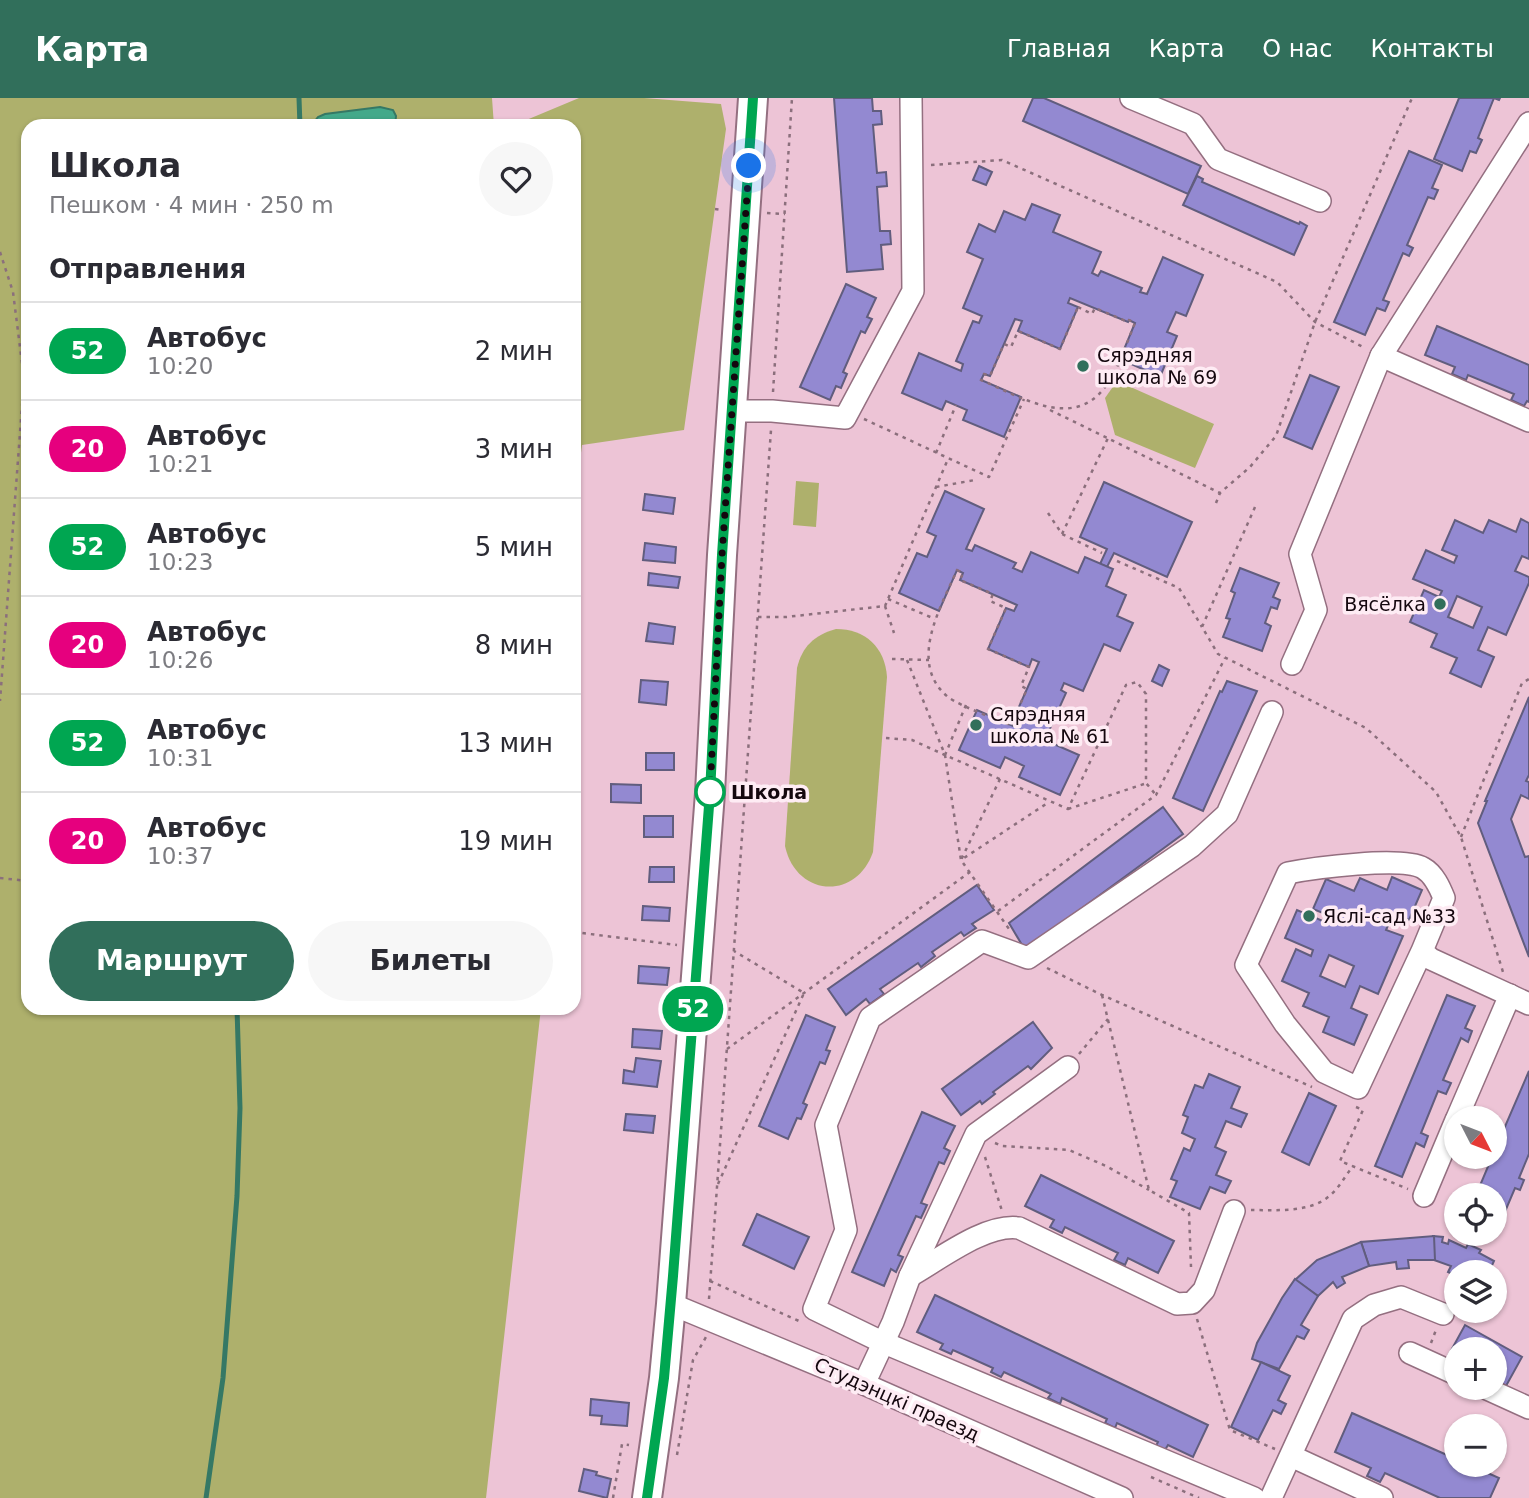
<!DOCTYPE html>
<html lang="ru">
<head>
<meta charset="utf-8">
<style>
	:root { --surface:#fff; --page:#f7f7f7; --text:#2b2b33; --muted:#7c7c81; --line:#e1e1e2; --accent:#316f5b }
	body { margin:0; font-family:"DejaVu Sans",sans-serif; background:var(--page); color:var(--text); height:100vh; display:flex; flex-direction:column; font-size:26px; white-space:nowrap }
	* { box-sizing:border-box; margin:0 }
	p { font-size:23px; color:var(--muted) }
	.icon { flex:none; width:38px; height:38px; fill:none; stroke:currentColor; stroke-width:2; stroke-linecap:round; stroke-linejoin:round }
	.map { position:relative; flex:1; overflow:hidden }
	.side { position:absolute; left:21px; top:21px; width:560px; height:896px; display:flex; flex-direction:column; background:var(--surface); border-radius:21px; box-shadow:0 2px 5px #0004 }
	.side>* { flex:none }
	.badge { padding:0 14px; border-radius:23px; font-size:24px; line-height:46px }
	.needle { width:46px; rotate:132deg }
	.tools { position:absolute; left:1444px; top:1008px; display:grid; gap:14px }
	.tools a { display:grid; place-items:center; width:63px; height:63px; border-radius:50%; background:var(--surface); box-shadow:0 2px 5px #0004; font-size:35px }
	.you { position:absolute; width:35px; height:35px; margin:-18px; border:5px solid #fff; border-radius:50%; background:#1a73e8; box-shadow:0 0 0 10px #1a73e833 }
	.map>.badge { position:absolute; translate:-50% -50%; box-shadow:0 0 0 4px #fff }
	h2 { padding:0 28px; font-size:26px; line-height:63px }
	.round { display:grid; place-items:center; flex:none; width:74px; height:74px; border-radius:37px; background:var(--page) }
	.summary { display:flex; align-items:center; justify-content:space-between; height:119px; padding:0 28px }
	h1 { font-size:33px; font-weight:700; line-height:52px }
	.button { display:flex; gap:14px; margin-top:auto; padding:14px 28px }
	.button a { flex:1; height:80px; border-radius:42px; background:var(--accent); color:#fff; font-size:28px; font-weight:700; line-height:80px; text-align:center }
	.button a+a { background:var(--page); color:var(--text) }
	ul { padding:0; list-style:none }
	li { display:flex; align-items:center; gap:21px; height:98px; padding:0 28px; border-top:2px solid var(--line) }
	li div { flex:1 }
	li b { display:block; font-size:26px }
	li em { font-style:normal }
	li .badge { min-width:77px; font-weight:700; text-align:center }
	header { display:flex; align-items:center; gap:42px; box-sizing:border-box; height:98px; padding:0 35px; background:var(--accent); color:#fff }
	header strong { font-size:33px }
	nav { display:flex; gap:38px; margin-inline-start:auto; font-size:24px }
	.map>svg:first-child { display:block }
	.green { fill:#aeb06c }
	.water { fill:#43a98a; stroke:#357865; stroke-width:2 }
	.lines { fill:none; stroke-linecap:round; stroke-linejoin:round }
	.stream { stroke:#357865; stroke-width:5 }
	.building { fill:#9389d1; stroke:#615d7e; stroke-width:2; fill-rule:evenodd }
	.minor-casing { stroke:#946f80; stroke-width:24 }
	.major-casing { stroke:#946f80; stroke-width:32 }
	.path { stroke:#8b6f7c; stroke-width:2.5; stroke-dasharray:3.5 5; stroke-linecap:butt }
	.minor { stroke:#fff; stroke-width:21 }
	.major { stroke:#fff; stroke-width:28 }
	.line-casing { stroke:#fff; stroke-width:16 }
	.line { stroke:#00a651; stroke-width:10 }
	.walk { stroke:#14070e; stroke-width:7; stroke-dasharray:0 12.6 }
	.poi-dot { fill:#316f5b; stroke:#feecf4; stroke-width:2.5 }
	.stop-dot { fill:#fff; stroke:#00a651; stroke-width:3.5 }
	.labels { text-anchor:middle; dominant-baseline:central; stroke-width:7; stroke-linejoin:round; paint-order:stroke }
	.poi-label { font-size:19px; fill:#14070e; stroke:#feecf4; text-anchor:start }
	.stop-label { font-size:19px; font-weight:bold; fill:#14070e; stroke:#feecf4; text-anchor:start }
	.street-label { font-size:19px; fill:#14070e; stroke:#feecf4 }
</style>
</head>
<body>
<header>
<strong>Карта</strong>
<nav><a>Главная</a><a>Карта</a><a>О нас</a><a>Контакты</a></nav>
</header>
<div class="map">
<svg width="1529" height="1400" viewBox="0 0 1529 1400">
	<rect width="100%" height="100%" fill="#edc4d6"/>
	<g class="green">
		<polygon points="0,0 492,0 494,28 28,28 28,910 541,910 486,1400 0,1400"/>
		<polygon points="579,0 644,0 721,6 726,31 684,332 582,347 574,410 574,28 512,28"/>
		<polygon points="1117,283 1214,326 1195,370 1115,337 1105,300"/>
		<polygon points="796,383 819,385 816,429 793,427"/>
		<path d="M 836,531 C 865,531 885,549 887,579 L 873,754 C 856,803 796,799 785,748 L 797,570 C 802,549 814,537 836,531 Z"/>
	</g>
	<polygon class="water" points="380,9 393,12 396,18 395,28 311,28 318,19 325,16"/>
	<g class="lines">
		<g class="stream">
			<polyline points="299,0 300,28"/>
			<polyline points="206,1400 223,1280 237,1098 240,1010 237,910"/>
		</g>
	</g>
	<g class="building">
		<polygon points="834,0 872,0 873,13 881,13 882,26 873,27 877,75 886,74 887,88 877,89 880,133 890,133 891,146 881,147 883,171 847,174"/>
		<polygon points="1033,0 1044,0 1201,68 1188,96 1023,23"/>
		<polygon points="1459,0 1500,0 1499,2 1494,0 1478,40 1482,42 1476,55 1470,53 1462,73 1434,61"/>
		<polygon points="1409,53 1442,67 1432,90 1438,92 1434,101 1428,99 1407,147 1413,150 1409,158 1403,155 1383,202 1389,204 1385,213 1377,210 1365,237 1334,224"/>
		<polygon points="979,68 992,74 986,87 973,82"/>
		<polygon points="1197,78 1203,81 1202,84 1299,126 1300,124 1307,128 1294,157 1183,107"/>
		<polygon points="1032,106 1060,117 1053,134 1101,154 1092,175 1098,178 1101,173 1142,190 1140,194 1147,196 1163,159 1203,177 1186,218 1176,214 1167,234 1177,238 1160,279 1120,261 1135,225 1129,222 1128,224 1070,200 1068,205 1078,209 1060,251 1018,233 1022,223 1015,221 990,278 984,276 981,282 1021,299 1004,339 963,322 967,312 946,303 942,312 902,295 919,255 961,273 963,266 956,263 973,223 979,225 982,218 963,210 983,161 967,154 979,126 995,134 1004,113 1025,122"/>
		<polygon points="846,186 876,200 867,219 872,221 865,235 861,233 843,274 847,276 841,290 836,288 830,302 800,289"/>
		<polygon points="1437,228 1529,267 1529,304 1527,303 1524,308 1511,302 1514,296 1468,277 1466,282 1452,276 1455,269 1425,257"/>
		<polygon points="1310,277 1339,289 1312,351 1284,339"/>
		<polygon points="1104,384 1192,424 1167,479 1114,455 1107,469 1100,466 1107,451 1080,439"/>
		<polygon points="945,393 984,411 966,451 972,453 975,447 1016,465 1013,470 1022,474 1031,454 1078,475 1085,459 1113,471 1106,488 1126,497 1117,518 1133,525 1120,553 1104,546 1083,593 1064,585 1061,592 1066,595 1048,635 1044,633 1040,640 1079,657 1060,697 1019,679 1024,668 1005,659 1000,670 959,652 977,612 1013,628 1016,622 1014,620 1039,564 1032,561 1029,569 988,551 1006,510 1014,513 1017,507 960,482 963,475 957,472 939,513 899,495 917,455 927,459 936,438 927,434"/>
		<polygon points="645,396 675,400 673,416 643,412"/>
		<path d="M 1521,421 L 1529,425 L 1529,461 L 1522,458 L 1515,473 L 1529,479 L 1529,485 L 1506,537 L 1488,529 L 1478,552 L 1494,559 L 1481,589 L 1450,575 L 1457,560 L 1431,549 L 1437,536 L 1410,524 L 1424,492 L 1439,499 L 1442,493 L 1413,481 L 1426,452 L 1454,465 L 1457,458 L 1442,452 L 1455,422 L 1483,435 L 1489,422 L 1516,434 ZM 1457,498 L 1482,509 L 1473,530 L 1448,519 Z"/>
		<polygon points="645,445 676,449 675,465 643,462"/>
		<polygon points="1240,470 1279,485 1273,499 1280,502 1277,511 1271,509 1265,525 1271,528 1262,553 1223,539 1230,521 1226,520 1235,495 1231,493"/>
		<polygon points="649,475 680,479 678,490 648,487"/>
		<polygon points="649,525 675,529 673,546 646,543"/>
		<polygon points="1159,567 1169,572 1162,588 1152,583"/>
		<polygon points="641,582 668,584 666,607 639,604"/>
		<polygon points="1227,583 1257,593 1203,713 1173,700 1220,593 1222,594"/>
		<polygon points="1529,599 1529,677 1526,683 1529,684 1529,701 1521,697 1511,721 1525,759 1529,758 1529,859 1478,725 1487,703 1485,703"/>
		<rect x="646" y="655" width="28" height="17"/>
		<polygon points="611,686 641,687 641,705 611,704"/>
		<polygon points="1163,709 1183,736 1025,852 1009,825"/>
		<rect x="644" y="718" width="29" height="21"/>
		<polygon points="650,769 674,769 674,784 649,784"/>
		<path d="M 1392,779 L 1422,792 L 1409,822 L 1393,816 L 1386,832 L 1403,838 L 1378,896 L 1360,888 L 1351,910 L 1367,917 L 1354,947 L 1323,934 L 1329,919 L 1303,908 L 1309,895 L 1282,883 L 1296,851 L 1311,858 L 1313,852 L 1285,840 L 1297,812 L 1325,824 L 1328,817 L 1313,811 L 1326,781 L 1354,793 L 1360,780 L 1387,792 ZM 1329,857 L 1354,868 L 1345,889 L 1320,878 Z"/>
		<polygon points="977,787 994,812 972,826 976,830 964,838 961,834 932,854 935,858 921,869 918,865 880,891 884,896 870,906 866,901 846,917 828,891"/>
		<polygon points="643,808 670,810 669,823 642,822"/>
		<polygon points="639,868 669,870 667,887 638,885"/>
		<polygon points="1447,897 1475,908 1465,930 1472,933 1468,944 1461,940 1443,982 1451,985 1446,996 1438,993 1421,1035 1428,1038 1424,1049 1416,1045 1402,1079 1375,1068"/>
		<polygon points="806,917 835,929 826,952 830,953 825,966 820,964 803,1005 807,1007 801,1021 797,1020 788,1041 759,1028"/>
		<polygon points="1033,924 1052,950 1031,971 1028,968 993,994 995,996 982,1006 980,1003 961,1017 942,991"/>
		<polygon points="633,931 662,933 660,951 632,949"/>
		<polygon points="636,960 661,963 657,989 623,985 624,972 634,974"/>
		<polygon points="1529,973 1529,1056 1519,1080 1524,1082 1520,1092 1515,1090 1501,1123 1494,1121 1494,1097 1476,1097 1492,1059 1494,1059 1494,1054"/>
		<polygon points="1209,976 1240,989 1231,1010 1247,1016 1241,1029 1226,1023 1215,1049 1226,1054 1216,1077 1231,1083 1225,1095 1210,1089 1200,1111 1170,1099 1177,1083 1171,1081 1184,1050 1190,1053 1195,1041 1182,1035 1188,1019 1183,1017 1195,987 1203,990"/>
		<polygon points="1309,995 1336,1008 1309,1067 1282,1054"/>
		<polygon points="922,1014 955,1028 944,1050 950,1053 944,1066 939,1064 921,1105 927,1107 921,1120 916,1118 898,1157 903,1159 896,1174 891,1171 884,1188 852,1174"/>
		<polygon points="626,1016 655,1018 653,1035 624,1032"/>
		<polygon points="1041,1077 1174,1143 1158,1175 1128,1160 1125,1167 1114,1162 1118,1155 1065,1129 1062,1135 1050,1129 1054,1122 1025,1108"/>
		<polygon points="757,1116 809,1139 794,1171 743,1147"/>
		<polygon points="1433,1138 1443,1139 1442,1144 1448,1146 1449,1142 1466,1150 1468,1146 1481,1152 1479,1155 1494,1163 1489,1174 1456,1174 1456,1178 1448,1174 1451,1168 1434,1162"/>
		<polygon points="1434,1138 1435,1162 1408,1162 1409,1170 1397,1171 1396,1164 1369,1168 1361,1144"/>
		<polygon points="1361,1144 1369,1168 1342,1179 1345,1185 1337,1190 1333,1184 1318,1198 1295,1182 1317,1162"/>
		<polygon points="1295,1181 1318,1198 1301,1227 1309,1232 1304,1241 1297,1238 1279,1271 1252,1261 1257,1245 1282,1200"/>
		<polygon points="935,1197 1208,1327 1193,1359 1168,1347 1165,1352 1156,1348 1158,1344 1117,1325 1115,1330 1105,1325 1107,1321 1062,1300 1060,1306 1048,1300 1051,1296 1004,1274 1001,1279 991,1274 993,1270 953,1252 951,1256 940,1251 943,1246 917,1234"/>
		<polygon points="1465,1227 1522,1259 1506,1288 1494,1282 1494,1251 1456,1251 1456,1262 1448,1258"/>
		<polygon points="1261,1264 1290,1278 1278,1302 1286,1306 1281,1316 1273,1312 1258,1342 1231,1329"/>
		<polygon points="591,1301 629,1305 627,1328 601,1326 602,1318 590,1317"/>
		<polygon points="1352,1315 1456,1361 1456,1367 1470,1367 1499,1380 1490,1400 1440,1400 1385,1375 1380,1384 1367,1378 1371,1370 1335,1354"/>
		<polygon points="584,1371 597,1374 596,1377 611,1381 607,1400 579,1393"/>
	</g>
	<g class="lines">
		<defs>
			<g id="minor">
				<polyline points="1131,0 1193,26 1218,61 1320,103"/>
				<polyline points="1529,25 1381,258 1529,323"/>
				<polyline points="733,313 772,313 845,320 913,193 911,0"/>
				<polyline points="1292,566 1316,512 1300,456 1381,258"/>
				<path d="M 1422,853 L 1358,990 L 1324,974 L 1285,926 L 1246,867 L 1288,775 C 1313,770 1402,758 1423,770 C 1434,776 1440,790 1444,800 L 1422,853 L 1431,861 L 1529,906"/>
				<polyline points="1457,1020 1510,897"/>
				<polyline points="1424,1098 1456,1022"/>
				<path d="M 910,1178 C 940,1161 986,1125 1019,1130 L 1177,1206 L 1192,1205 L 1204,1192 L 1234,1113"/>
				<polyline points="671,1206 864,1286 1122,1400"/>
				<polyline points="1410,1255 1456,1276"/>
				<polyline points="864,1286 893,1224 910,1178 976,1036 1068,969"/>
				<polyline points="1485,1290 1529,1310"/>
				<polyline points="1291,1358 1382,1400"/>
				<polyline points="1254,1400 882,1244 814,1211 846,1132 826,1027 870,920 982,843 1028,860 1192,748 1227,716 1272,614"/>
				<polyline points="1271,1400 1353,1221 1374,1207 1401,1199 1443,1216"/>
			</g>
			<polyline id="major" points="647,1400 664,1280 671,1206 710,695 722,457 753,0"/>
		</defs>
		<use href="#minor" class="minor-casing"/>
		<use href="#major" class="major-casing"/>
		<g class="path">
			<polyline points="931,67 1002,62 1277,184 1315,224 1365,250"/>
			<polyline points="715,111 723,112"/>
			<polyline points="767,115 785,116"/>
			<polyline points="0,154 13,194 24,281 0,603"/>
			<path d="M 1078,209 L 1092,216 L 1095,210 L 1128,224 L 1129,222 L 1135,225 C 1126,246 1119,271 1105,289 C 1073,333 1019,298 981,282 L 984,276 L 990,278 L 1004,246 L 1011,249 L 1018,233 L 1060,251 Z"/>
			<polyline points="773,294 792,0"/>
			<polyline points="1050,312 1220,395"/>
			<polyline points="864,321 989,379 1024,301"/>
			<polyline points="936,355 956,307"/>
			<polyline points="936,389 975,382"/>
			<polyline points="1216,405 1220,395 1250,369 1276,338 1315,224 1412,0"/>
			<polyline points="1255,409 1202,529 1218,556 1366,630 1436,694 1461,739 1503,874"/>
			<polyline points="1048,415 1062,436 1102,455"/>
			<polyline points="1062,436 1108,340"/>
			<polyline points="1117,463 1179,490 1202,529"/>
			<path d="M 957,472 L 963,475 L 960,482 L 993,496 L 990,503 L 1006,510 L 988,551 L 1029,569 L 1021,588 L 1027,591 L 1014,620 L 1016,622 L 1013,628 C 996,621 962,609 948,599 C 907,565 941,509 957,472 Z"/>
			<polyline points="888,501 935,521"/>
			<polyline points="885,508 894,535"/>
			<polyline points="758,519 786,519 885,508 948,361"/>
			<polyline points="892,561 929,562"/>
			<polyline points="907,562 945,657 961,762 1049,704"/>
			<polyline points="966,607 945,657 1068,711 1126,587 1137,584 1146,596 1146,685 1156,697"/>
			<polyline points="886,640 912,642 945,657"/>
			<polyline points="1000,681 961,762 1009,831"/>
			<polyline points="732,695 746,696"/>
			<polyline points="1068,711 1144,686"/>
			<polyline points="1461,739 1522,585 1529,581"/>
			<polyline points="0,780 28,783"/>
			<polyline points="998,813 1156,697 1225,560"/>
			<polyline points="574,834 677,847"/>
			<polyline points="1047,870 1102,897 1312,989"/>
			<polyline points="1102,897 1149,1092 1189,1115 1191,1169"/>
			<polyline points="727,951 970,774"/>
			<polyline points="1079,956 1108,921"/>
			<polyline points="1356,1009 1363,1012 1340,1063 1408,1091"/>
			<polyline points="995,1045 1002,1048 1069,1052 1106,1068 1149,1092"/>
			<polyline points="985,1059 1002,1113"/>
			<polyline points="718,1086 804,895 734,853"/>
			<path d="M 1251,1112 C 1274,1112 1309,1115 1328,1099 C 1338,1092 1345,1078 1353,1068"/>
			<polyline points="710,1183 799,1223"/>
			<polyline points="709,1201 771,332"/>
			<polyline points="1197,1221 1230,1332 1275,1351"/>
			<polyline points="1431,1245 1436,1232"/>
			<polyline points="677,1357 693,1262 706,1239"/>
			<polyline points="1151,1379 1199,1400"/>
			<polyline points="613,1400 622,1346 629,1347"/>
		</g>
		<use href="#minor" class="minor"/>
		<use href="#major" class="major"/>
	</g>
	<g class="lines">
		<defs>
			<polyline id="line" points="647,1400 664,1280 673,1178 710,695 722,457 753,0"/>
		</defs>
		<use href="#line" class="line-casing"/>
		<use href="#line" class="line"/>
		<polyline class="walk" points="710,694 722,457 749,68"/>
	</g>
	<g class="poi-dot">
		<circle cx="1083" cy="268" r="7"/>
		<circle cx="1440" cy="506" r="7"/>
		<circle cx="976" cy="627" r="7"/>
		<circle cx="1309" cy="818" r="7"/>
	</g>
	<circle class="stop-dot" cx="710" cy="694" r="14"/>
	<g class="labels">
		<g class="poi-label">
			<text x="1097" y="257">Сярэдняя<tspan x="1097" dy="22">школа № 69</tspan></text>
			<text x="1426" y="506" text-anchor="end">Вясёлка</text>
			<text x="990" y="616">Сярэдняя<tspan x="990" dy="22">школа № 61</tspan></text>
			<text x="1323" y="818">Яслі-сад №33</text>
		</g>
		<g class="stop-label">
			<text x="731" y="694">Школа</text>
		</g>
		<g class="street-label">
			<text transform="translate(897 1301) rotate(24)">Студэнцкі праезд</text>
		</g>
	</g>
</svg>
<div class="tools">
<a><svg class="needle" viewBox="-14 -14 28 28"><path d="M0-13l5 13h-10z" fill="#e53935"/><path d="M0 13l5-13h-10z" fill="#7c7c81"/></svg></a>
<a><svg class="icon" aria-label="locate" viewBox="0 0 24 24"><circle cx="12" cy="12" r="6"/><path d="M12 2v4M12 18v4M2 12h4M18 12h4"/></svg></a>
<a><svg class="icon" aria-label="layers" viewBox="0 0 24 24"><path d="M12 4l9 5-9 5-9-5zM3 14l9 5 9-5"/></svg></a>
<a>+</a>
<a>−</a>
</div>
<div class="you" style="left:749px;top:68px"></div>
<b class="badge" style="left:693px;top:911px;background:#00a651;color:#fff">52</b>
<section class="side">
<div class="summary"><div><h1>Школа</h1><p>Пешком · 4 мин · 250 m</p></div><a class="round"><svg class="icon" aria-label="heart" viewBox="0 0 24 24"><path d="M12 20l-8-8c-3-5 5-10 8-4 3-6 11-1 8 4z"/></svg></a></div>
<h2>Отправления</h2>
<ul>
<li><span class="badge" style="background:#00a651;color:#fff">52</span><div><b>Автобус</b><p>10:20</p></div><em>2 мин</em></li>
<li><span class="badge" style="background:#e6007e;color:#fff">20</span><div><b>Автобус</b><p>10:21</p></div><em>3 мин</em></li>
<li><span class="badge" style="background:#00a651;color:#fff">52</span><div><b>Автобус</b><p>10:23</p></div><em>5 мин</em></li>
<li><span class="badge" style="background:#e6007e;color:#fff">20</span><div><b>Автобус</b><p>10:26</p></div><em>8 мин</em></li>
<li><span class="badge" style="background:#00a651;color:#fff">52</span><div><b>Автобус</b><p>10:31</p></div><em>13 мин</em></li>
<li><span class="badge" style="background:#e6007e;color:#fff">20</span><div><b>Автобус</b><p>10:37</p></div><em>19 мин</em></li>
</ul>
<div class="button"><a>Маршрут</a><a>Билеты</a></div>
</section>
</div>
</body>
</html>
